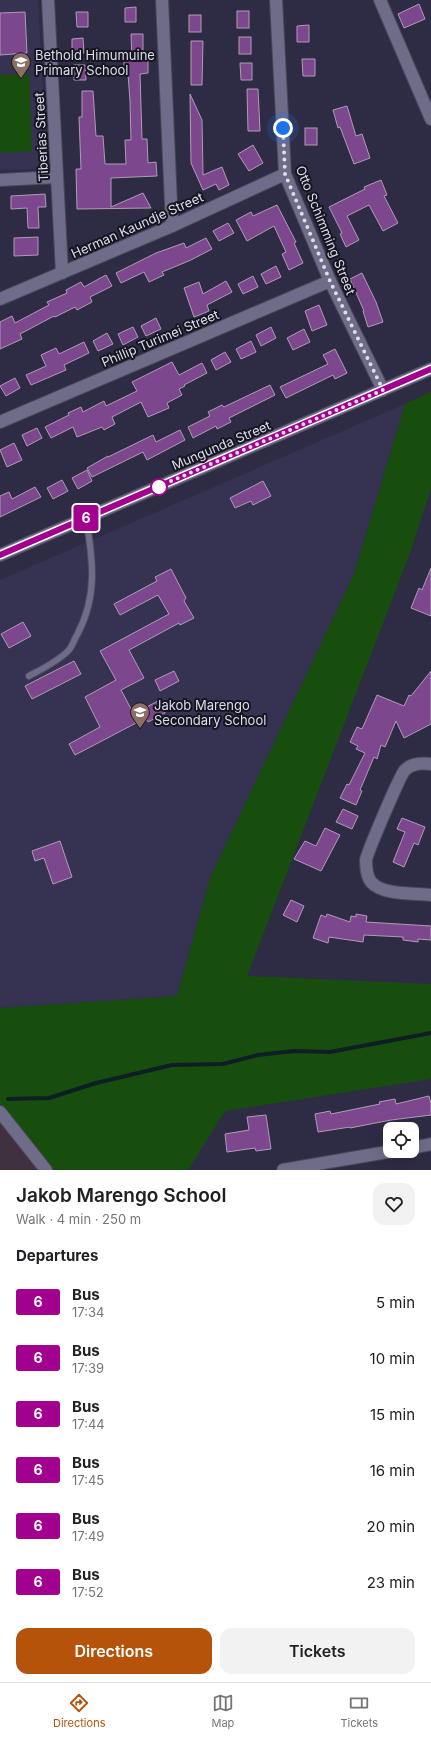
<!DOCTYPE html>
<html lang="en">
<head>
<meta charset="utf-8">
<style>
	:root { --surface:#fff; --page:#f2f2f2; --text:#202124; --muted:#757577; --line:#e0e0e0; --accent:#b45309 }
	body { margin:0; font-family:Inter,sans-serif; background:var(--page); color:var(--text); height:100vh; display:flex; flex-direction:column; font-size:15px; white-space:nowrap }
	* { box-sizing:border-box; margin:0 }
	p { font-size:13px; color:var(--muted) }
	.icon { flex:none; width:22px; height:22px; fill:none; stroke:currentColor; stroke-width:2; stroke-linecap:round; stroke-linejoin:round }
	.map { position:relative; height:1170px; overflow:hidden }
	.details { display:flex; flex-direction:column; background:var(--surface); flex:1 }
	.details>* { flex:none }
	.badge { padding:0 8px; border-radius:3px; font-size:14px; line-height:26px }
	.tools { position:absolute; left:383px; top:1122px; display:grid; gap:8px }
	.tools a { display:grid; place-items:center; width:36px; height:36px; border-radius:8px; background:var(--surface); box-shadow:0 4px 16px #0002; font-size:20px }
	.you { position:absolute; width:20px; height:20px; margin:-10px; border:3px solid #fff; border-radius:50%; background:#1a73e8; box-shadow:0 0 0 6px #1a73e833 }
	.map>.badge { position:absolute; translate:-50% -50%; box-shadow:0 0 0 2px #fff }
	h2 { padding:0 16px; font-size:15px; line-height:36px }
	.round { display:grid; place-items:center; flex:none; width:42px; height:42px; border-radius:12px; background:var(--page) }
	.headline { display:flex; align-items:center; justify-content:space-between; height:68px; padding:0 16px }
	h1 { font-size:19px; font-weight:600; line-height:30px }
	.button { display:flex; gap:8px; margin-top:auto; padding:8px 16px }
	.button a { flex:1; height:46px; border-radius:12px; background:var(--accent); color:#fff; font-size:16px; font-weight:600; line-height:46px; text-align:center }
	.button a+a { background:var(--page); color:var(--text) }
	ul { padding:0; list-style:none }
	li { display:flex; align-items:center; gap:12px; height:56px; padding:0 16px }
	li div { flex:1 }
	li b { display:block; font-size:15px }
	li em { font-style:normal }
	li .badge { min-width:44px; font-weight:700; text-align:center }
	.tabs { display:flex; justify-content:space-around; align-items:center; height:56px; border-top:1px solid var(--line); background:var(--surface); font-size:11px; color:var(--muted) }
	.tabs a { display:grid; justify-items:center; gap:2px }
	.tabs .on { color:var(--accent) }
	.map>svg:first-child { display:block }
	.commercial { fill:#3f313f }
	.built { fill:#353351 }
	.green { fill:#174e0e }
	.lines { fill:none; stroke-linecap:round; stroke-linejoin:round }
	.stream { stroke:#0e1e24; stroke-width:4 }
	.building { fill:#7d478e; stroke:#af9cb5 }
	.service-casing { stroke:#4a485c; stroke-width:8 }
	.minor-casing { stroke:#4a485c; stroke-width:14 }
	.tertiary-casing { stroke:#4a485c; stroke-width:14 }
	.service { stroke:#6e6c88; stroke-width:6 }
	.minor { stroke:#6e6c88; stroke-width:12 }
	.tertiary { stroke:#6e6c88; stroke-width:12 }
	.line-casing { stroke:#fff; stroke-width:9 }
	.line { stroke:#a2008e; stroke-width:6 }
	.walk { stroke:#dedded; stroke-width:4; stroke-dasharray:0 7.2 }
	.stop-dot { fill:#fff; stroke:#a2008e; stroke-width:2 }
	.labels { text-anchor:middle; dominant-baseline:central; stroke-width:4; stroke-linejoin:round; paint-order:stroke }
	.poi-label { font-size:13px; fill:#dedded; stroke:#161621; text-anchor:start }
	.street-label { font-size:13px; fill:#dedded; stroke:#161621 }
</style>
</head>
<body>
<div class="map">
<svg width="431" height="1170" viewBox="0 0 431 1170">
	<rect width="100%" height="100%" fill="#2e2c44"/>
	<polygon class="commercial" points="0,1120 46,1170 0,1170"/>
	<g class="built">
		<polygon points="0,0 38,0 47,158 43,165 34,169 0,170"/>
		<polygon points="405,404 354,574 210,878 177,996 0,1008 0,580"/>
	</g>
	<g class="green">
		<polygon points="29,74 32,151 0,153 0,75"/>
		<polygon points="431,392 431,488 410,553 247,976 431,984 431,1079 225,1111 188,1170 46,1170 0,1120 0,1008 177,996 210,878 354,574 405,404"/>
	</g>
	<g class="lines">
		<polyline class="stream" points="8,1099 49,1098 96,1083 172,1065 223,1064 258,1055 294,1051 330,1052 431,1033"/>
	</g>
	<g class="building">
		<polygon points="419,4 425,19 404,28 398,14"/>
		<polygon points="136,7 136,22 125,22 125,8"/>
		<rect x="237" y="11" width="12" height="17"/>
		<polygon points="25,12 27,53 0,55 0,13"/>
		<polygon points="76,12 88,12 88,27 77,27"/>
		<rect x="189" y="15" width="12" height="17"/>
		<polygon points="309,25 309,42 297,42 297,26"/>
		<polygon points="131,34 143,34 143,60 148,59 148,73 140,74 142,139 147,139 148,163 156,162 157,176 111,178 111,207 143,193 151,208 77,209 76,169 81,169 79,117 82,117 82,91 93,91 96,136 103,136 105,164 126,164 125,140 131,140 130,101 128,74 124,74 124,61 132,60"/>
		<rect x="239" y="37" width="12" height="17"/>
		<polygon points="83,38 84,53 72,54 72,39"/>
		<polygon points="191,41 203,41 202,85 191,85"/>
		<polygon points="302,59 315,59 315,76 303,76"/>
		<polygon points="240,63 252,63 252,80 241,80"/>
		<polygon points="74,65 85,65 86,80 74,80"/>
		<polygon points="247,89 258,89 260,131 248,131"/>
		<polygon points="190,94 202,120 203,175 222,167 229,185 219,190 216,184 203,190 191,163"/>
		<polygon points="347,106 356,136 362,134 370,158 354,164 340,127 338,128 333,110"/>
		<rect x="305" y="128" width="12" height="17"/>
		<polygon points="253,145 263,163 249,171 238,154"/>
		<polygon points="381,180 387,195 384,196 398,223 383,231 369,205 347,216 359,240 346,247 340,234 342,233 329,207 365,189 364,187"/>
		<polygon points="45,194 46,207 38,207 39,228 28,228 27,208 11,209 11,196"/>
		<polygon points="277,205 296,242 294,243 303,263 289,270 282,254 286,252 274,226 247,241 236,220 251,212 253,216"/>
		<polygon points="228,223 234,233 219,241 213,231"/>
		<polygon points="38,237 38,255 14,256 14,238"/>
		<polygon points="206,238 212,249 191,260 162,272 164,275 149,282 144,272 121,283 116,273 156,253 184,243 186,248"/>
		<polygon points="276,266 281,277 266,284 261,274"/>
		<polygon points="362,273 376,302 383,322 368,327 363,311 364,311 350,279"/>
		<polygon points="106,275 112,286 90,297 92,302 77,310 75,307 55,317 54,316 20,334 22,339 0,349 0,322 12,316 15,323 49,305 47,302 67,293 66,290 81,282 84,287"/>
		<polygon points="253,276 258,287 243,294 238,284"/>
		<polygon points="226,281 232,292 207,305 209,311 194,317 184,288 199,282 203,294"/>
		<polygon points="319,305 327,325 312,331 305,311"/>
		<polygon points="156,318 161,329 146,336 141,326"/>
		<polygon points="133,327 138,337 123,345 118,334"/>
		<polygon points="271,327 276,338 261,346 256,335"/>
		<polygon points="304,329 310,342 293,350 287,338"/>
		<polygon points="107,333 113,344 98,351 93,341"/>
		<polygon points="251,341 256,352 241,359 236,349"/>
		<polygon points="84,342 89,353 64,365 66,370 31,385 26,375 46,366 41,355 56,348 59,354"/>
		<polygon points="335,349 347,373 335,379 333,375 286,398 280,387 328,364 323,355"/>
		<polygon points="225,352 231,362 216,370 211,360"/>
		<polygon points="172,362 179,375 202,363 207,373 184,385 185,386 179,389 182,395 167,403 169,408 148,417 141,402 112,417 115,424 104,430 102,427 77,437 73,427 51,438 45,427 69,415 68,413 81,407 83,412 104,401 106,406 137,391 132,382"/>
		<polygon points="15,378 20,388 6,396 0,386"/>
		<polygon points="270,385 275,395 229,418 231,422 217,429 216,426 193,438 188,427 210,416 208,412 222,405 224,407"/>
		<polygon points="37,428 42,438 27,446 22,435"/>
		<polygon points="180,430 185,440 147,460 143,452 92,477 87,468 108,456 108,457 153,435 156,442"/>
		<polygon points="14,443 22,460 7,467 0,450"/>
		<polygon points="87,470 92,481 78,489 72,478"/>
		<polygon points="62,480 68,491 53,499 47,488"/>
		<polygon points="263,481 271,496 253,505 251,501 235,508 230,498"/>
		<polygon points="35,487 41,497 0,517 0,496 9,492 12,499"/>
		<polygon points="431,568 431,616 411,608 419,588 422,590"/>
		<polygon points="171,569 186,598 184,601 194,618 180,625 179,623 129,650 144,678 121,690 138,722 75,755 69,744 100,727 85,697 116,680 100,651 169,614 158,595 120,615 114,604 157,581 155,577"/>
		<polygon points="23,622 31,636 9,648 1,634"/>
		<polygon points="74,661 81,674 32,699 25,686"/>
		<polygon points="174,671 179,681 160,691 155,680"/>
		<polygon points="431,671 431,724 404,738 396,721 385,747 381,745 377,759 374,757 360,790 362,791 356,805 340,798 347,784 349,785 365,753 356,749 358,746 350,742 357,727 362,729 377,695 404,706 409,695 411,696"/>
		<polygon points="158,701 165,713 148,722 141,710"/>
		<polygon points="343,809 358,816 352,829 336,822"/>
		<polygon points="402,818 425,827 418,845 414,843 404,867 393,862 405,832 397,829"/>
		<polygon points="325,828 340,835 321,871 294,859 305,841 316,846"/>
		<polygon points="60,841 72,877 53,884 44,858 35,861 32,851"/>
		<polygon points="291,900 304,906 297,922 283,915"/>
		<polygon points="327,914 350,922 351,916 356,917 356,914 367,916 366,922 431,926 431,940 418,939 418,942 403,940 403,937 364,935 363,942 329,937 328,943 313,938 321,915 326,917"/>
		<polygon points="429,1096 431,1104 431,1115 391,1120 350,1128 350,1127 318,1132 315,1114 330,1111 331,1114 380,1104 379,1102 395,1099 396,1104"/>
		<polygon points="266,1115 271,1149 256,1151 255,1148 227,1152 225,1134 249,1130 247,1117"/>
	</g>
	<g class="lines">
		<defs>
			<path id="service" d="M 29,676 C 42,669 57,662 68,651 C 72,647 74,640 77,635 C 98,596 93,560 86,518"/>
			<g id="minor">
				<polyline points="48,0 62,273"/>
				<polyline points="162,0 172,226"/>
				<polyline points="276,0 285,174 330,281 383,390"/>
				<polyline points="380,0 431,119"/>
				<polyline points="0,180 57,177"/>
				<polyline points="0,299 172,226 285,174"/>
				<polyline points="0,422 330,281"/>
				<path d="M 431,764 C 422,763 412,763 405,770 C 400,775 367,853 366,860 C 366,867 367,878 372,883 C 383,895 415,893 431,895"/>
				<polyline points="412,1148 431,1144"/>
				<polyline points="283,1170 393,1151"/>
			</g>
			<g id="tertiary">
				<polyline points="0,555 431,369"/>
				<polyline points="0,1112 46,1170"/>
			</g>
		</defs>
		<use href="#service" class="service-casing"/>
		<use href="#minor" class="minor-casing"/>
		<use href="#tertiary" class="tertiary-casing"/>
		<use href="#service" class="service"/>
		<use href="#minor" class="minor"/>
		<use href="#tertiary" class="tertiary"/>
	</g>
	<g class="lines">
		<defs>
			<polyline id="line" points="0,555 431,369"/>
		</defs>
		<use href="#line" class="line-casing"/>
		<use href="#line" class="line"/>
		<polyline class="walk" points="159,487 155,488 383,390 330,281 285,174 283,128"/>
	</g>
	<defs>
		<symbol id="school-pin" viewBox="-11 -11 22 30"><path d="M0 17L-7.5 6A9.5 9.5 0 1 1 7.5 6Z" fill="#8d6e63" stroke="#161621"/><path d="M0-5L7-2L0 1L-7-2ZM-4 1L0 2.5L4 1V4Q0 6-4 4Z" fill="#fff"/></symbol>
	</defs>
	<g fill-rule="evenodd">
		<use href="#school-pin" x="10" y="51" width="22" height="30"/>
		<use href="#school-pin" x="129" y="701" width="22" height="30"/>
	</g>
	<circle class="stop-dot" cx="159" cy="487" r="8"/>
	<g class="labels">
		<g class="poi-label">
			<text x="35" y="55">Bethold Himumuine<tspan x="35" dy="15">Primary School</tspan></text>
			<text x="154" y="705">Jakob Marengo<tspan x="154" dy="15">Secondary School</tspan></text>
		</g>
		<g class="street-label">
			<text transform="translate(41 137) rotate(-93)">Tiberias Street</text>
			<text transform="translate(137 225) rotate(-24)">Herman Kaundje Street</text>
			<text transform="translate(326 230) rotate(68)">Otto Schimming Street</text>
			<text transform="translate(160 338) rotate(-23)">Phillip Turimei Street</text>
			<text transform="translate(221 445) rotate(-23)">Mungunda Street</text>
		</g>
	</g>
</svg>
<div class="tools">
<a><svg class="icon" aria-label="locate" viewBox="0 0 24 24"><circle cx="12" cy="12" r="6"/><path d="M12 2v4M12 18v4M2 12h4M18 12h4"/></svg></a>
</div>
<div class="you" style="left:283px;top:128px"></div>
<b class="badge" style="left:86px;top:518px;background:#a2008e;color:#fff">6</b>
</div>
<section class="details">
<div class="headline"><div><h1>Jakob Marengo School</h1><p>Walk · 4 min · 250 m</p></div><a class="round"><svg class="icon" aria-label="heart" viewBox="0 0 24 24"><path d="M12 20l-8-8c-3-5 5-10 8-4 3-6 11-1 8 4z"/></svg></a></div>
<h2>Departures</h2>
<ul>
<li><span class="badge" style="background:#a2008e;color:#fff">6</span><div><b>Bus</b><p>17:34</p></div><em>5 min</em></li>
<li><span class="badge" style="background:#a2008e;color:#fff">6</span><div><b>Bus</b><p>17:39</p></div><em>10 min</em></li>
<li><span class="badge" style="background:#a2008e;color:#fff">6</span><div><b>Bus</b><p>17:44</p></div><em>15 min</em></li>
<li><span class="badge" style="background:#a2008e;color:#fff">6</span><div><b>Bus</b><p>17:45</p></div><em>16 min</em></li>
<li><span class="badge" style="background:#a2008e;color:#fff">6</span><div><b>Bus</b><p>17:49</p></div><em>20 min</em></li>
<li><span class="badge" style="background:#a2008e;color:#fff">6</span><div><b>Bus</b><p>17:52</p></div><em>23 min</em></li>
</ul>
<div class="button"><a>Directions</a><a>Tickets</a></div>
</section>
<nav class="tabs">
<a class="on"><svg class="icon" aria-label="directions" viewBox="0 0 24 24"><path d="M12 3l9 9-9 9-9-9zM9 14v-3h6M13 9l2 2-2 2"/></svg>Directions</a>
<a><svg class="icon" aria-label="map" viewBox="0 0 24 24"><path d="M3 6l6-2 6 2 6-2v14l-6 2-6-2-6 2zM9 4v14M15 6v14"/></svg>Map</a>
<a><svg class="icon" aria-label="tickets" viewBox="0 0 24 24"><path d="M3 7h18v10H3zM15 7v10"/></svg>Tickets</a>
</nav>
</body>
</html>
